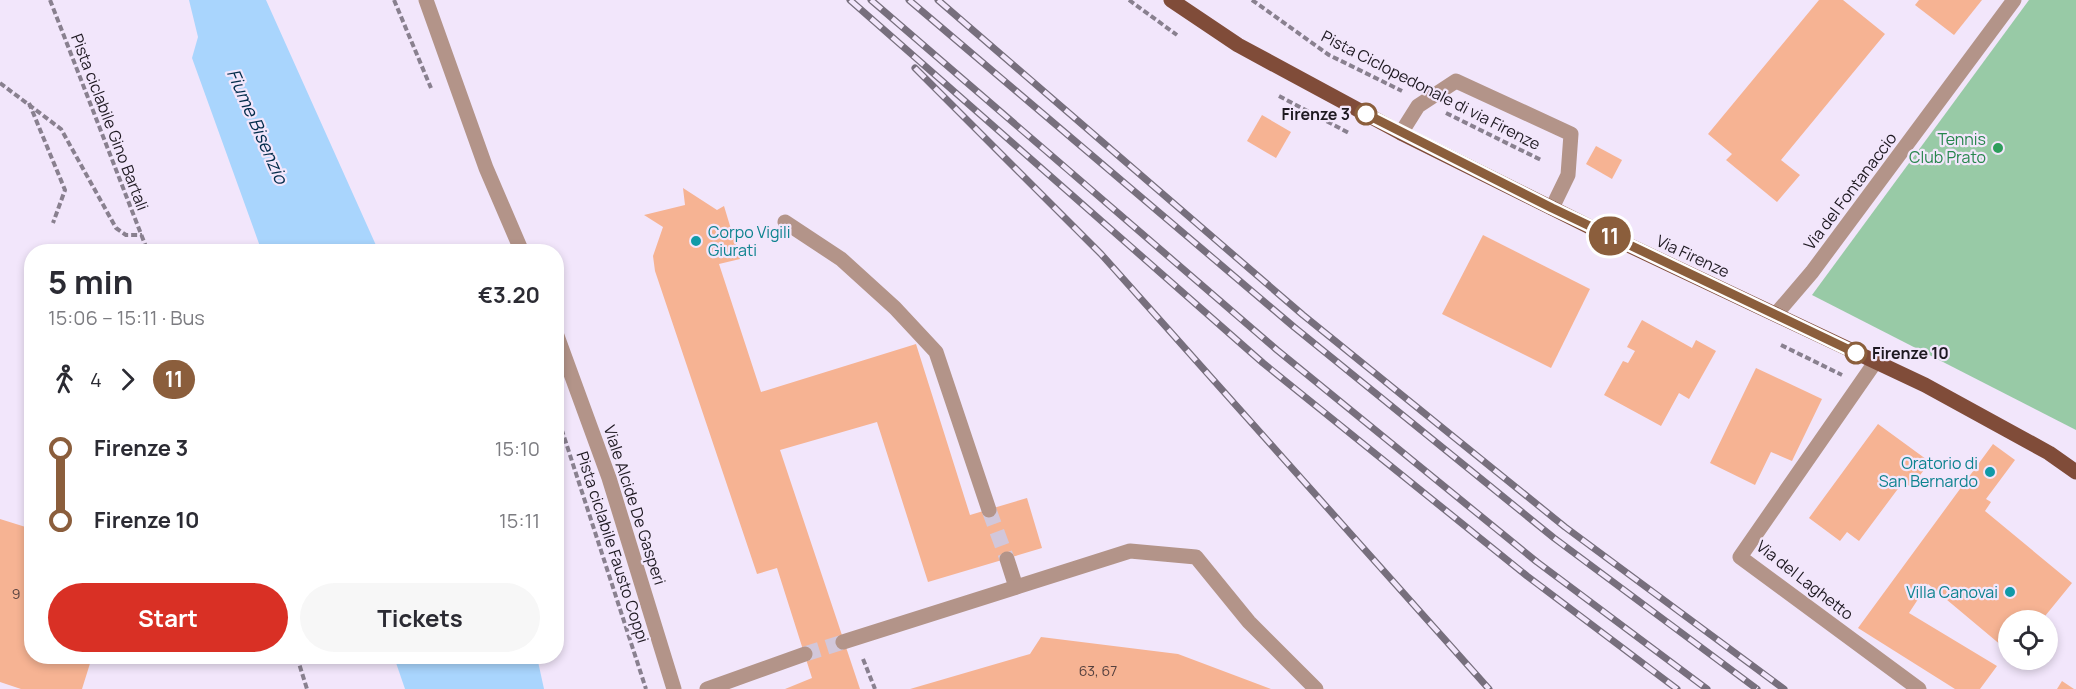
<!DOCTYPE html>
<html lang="en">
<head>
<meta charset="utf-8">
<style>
	:root { --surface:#fff; --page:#f7f7f7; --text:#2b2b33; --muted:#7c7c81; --accent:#d93025 }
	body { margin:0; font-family:Manrope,sans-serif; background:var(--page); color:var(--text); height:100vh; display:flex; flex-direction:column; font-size:22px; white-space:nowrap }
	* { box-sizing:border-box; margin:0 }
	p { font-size:20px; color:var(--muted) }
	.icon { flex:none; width:33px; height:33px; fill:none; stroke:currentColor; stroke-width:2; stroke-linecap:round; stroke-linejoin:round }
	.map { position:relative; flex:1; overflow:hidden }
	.side { position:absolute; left:24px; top:244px; width:540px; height:420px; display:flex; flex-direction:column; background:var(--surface); border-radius:24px; box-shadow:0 3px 9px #0003 }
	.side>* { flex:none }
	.badge { padding:0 12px; border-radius:20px; font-size:21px; line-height:39px }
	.buttons { position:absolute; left:1998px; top:610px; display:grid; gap:12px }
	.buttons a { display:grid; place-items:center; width:60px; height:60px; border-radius:50%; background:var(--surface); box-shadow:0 3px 9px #0003; font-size:30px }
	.map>.badge { position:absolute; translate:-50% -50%; box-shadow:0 0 0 3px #fff }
	.legs { display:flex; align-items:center; gap:9px; height:66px; padding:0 24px; font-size:20px }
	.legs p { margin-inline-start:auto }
	.head { display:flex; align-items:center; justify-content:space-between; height:102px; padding:0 24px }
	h1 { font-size:33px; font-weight:700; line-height:45px }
	.button { display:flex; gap:12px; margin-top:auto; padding:12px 24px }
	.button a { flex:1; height:69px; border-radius:36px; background:var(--accent); color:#fff; font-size:24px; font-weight:700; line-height:69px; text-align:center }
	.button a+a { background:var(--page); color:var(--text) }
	ul { padding:0 24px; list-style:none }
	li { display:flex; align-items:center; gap:21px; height:72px; font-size:22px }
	li i { display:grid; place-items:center; width:9px; height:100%; margin:0 8px; background:currentColor }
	li i::after { content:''; width:15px; height:15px; margin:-8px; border:4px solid; border-radius:50%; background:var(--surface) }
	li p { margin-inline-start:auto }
	li:first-child i { background:linear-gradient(#0000 50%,currentColor 0) }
	li:last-child i { background:linear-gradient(currentColor 50%,#0000 0) }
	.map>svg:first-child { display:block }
	.green { fill:#98caa6 }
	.water { fill:#a9d5fd }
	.building { fill:#f6b393 }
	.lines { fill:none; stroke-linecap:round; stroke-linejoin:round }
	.minor-tunnel { stroke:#d2c7da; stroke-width:15; stroke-dasharray:15 8; stroke-linecap:butt }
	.path { stroke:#89808f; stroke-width:4; stroke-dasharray:6 3; stroke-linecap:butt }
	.minor { stroke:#b39489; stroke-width:15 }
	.major { stroke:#804c39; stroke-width:15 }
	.rail-casing { stroke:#776f7d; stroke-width:7 }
	.rail { stroke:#f2e6fb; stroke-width:4.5; stroke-dasharray:14; stroke-linecap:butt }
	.line-1-casing { stroke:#fff; stroke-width:14 }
	.line-1 { stroke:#8b5e3c; stroke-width:9 }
	.stop-1-dot { fill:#fff; stroke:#8b5e3c; stroke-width:3 }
	.leisure-dot { fill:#2e9e5b; stroke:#f2e6fb; stroke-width:2 }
	.culture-dot { fill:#0f9aa8; stroke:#f2e6fb; stroke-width:2 }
	.labels { text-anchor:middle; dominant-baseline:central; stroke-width:4.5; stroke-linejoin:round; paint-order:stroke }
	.number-label { font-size:14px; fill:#54403e }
	.street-label { font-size:16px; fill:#1e1921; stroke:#f2e6fb }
	.stop-label { font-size:16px; font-weight:bold; fill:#1e1921; stroke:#f2e6fb; text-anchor:end }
	.leisure-label { font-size:16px; fill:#27864d; stroke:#f2e6fb; text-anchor:end }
	.culture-label { font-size:16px; fill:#0d838f; stroke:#f2e6fb; text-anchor:end }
	.water-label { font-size:18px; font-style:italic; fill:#002b4a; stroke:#f2e6fb }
</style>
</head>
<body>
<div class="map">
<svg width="2076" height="689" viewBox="0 0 2076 689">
	<rect width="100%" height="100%" fill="#f2e6fb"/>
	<polygon class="green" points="2029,0 2076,0 2076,430 1812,295"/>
	<g class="water">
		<polygon points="189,0 266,0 379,252 262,252 192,58 198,37"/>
		<polygon points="394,657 537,657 544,689 405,689"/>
	</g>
	<g class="building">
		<polygon points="1819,0 1843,0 1885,34 1781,160 1800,175 1777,202 1726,160 1732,154 1708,134"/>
		<polygon points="1919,0 1982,0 1954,35 1915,5"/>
		<polygon points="1262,115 1291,132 1276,158 1247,141"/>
		<polygon points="1596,146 1622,160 1612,179 1586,164"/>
		<polygon points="683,188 717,210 724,206 740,259 719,264 761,392 916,344 970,515 1027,498 1042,548 928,582 877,422 780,450 860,689 785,689 812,678 777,568 757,574 655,271 653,256 663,227 644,215 685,205"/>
		<polygon points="1483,235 1590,289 1551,368 1442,314"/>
		<polygon points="1642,320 1692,348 1696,340 1716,351 1689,399 1679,393 1661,426 1604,395 1623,361 1628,363 1635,351 1627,347"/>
		<polygon points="1756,368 1822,399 1792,461 1771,452 1755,485 1710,463"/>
		<polygon points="1878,424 1930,462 1911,487 1903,482 1859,541 1847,532 1840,541 1809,518"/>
		<polygon points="1993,444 2015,460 1986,499 1991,502 1985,511 2072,583 2041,621 2008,621 2008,651 1928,584 1909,613 1997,666 1980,689 1955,689 1858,628"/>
		<polygon points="0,519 32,529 32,657 92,657 82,689 21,689 0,682"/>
		<polygon points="1041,637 1178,654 1271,689 910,689 1030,654"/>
		<polygon points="2062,681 2074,689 2057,689"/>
	</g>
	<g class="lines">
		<g class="minor-tunnel">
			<polyline points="989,510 1007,559"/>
			<polyline points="805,654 843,642"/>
		</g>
		<g class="path">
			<polyline points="50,0 148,252"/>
			<polyline points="394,0 431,88"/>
			<polyline points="1129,0 1177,35"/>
			<polyline points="1252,0 1329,55 1402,91"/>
			<polyline points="0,83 61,129 116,228 126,235 142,235"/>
			<polyline points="1279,96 1349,133"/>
			<polyline points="29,103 65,190 53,223"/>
			<polyline points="1446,113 1541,160"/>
			<polyline points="1781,345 1842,375"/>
			<polyline points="556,412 646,689"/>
			<polyline points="297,657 307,689"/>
			<polyline points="863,659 875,689"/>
		</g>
		<g class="minor">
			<polyline points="426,0 486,168 522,252"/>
			<polyline points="1401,133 1418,106 1456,81 1571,134 1568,175 1552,208"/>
			<polyline points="785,222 841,259 895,308 936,352 989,510"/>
			<polyline points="1776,314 1812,272 2014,0"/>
			<polyline points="556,333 609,478 674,689"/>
			<polyline points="1876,361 1740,557 1919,689"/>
			<polyline points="1007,559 1016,587"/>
			<polyline points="843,642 1130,551 1196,557 1249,622 1316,689"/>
			<polyline points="707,689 805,654"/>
		</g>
		<polyline class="major" points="1171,0 1238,45 1401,133 1590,227 1925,385 2049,453 2076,472"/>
		<defs>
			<g id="rail">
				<polyline points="850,0 1263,363 1527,576 1677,689"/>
				<polyline points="871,0 1277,350 1537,562 1707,689"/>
				<polyline points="909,0 1294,327 1554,538 1757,689"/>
				<polyline points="938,0 1303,315 1565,527 1784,689"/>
				<polyline points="915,68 1101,254 1489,689"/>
			</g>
		</defs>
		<use href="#rail" class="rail-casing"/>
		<use href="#rail" class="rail"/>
	</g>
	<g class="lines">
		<defs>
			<polyline id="line-1" points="1366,114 1552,208 1856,353"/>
		</defs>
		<use href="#line-1" class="line-1-casing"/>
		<use href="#line-1" class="line-1"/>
	</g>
	<g class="stop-1-dot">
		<circle cx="1366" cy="114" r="10"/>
		<circle cx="1856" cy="353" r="10"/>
	</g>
	<circle class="leisure-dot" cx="1998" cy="148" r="6"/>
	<g class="culture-dot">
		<circle cx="696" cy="241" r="6"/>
		<circle cx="1990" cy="472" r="6"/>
		<circle cx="2010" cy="592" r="6"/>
	</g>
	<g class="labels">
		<g class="number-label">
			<text x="16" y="593">9</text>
			<text x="1098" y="670">63, 67</text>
		</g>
		<g class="street-label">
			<text transform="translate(1431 90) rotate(27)">Pista Ciclopedonale di via Firenze</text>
			<text transform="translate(110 122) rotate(69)">Pista ciclabile Gino Bartali</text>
			<text transform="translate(1850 191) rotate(-53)">Via del Fontanaccio</text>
			<text transform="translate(1693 256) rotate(25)">Via Firenze</text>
			<text transform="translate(635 505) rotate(72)">Viale Alcide De Gasperi</text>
			<text transform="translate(613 547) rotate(72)">Pista ciclabile Fausto Coppi</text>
			<text transform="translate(1805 580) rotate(38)">Via del Laghetto</text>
		</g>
		<g class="stop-label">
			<text x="1350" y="114">Firenze 3</text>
			<text x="1872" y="353" text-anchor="start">Firenze 10</text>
		</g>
		<g class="leisure-label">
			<text x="1986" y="139">Tennis<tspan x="1986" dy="18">Club Prato</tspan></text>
		</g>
		<g class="culture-label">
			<text x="708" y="232" text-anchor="start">Corpo Vigili<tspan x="708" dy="18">Giurati</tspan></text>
			<text x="1978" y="463">Oratorio di<tspan x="1978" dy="18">San Bernardo</tspan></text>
			<text x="1998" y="592">Villa Canovai</text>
		</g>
		<g class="water-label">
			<text transform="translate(258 126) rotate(66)">Fiume Bisenzio</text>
		</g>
	</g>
</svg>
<div class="buttons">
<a><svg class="icon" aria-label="locate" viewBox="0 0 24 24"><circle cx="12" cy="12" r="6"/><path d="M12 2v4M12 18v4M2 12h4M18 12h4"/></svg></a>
</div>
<b class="badge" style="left:1610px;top:236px;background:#8b5e3c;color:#fff">11</b>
<section class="side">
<div class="head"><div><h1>5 min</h1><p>15:06 – 15:11 · Bus</p></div><b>€3.20</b></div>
<div class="legs"><svg class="icon" aria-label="walk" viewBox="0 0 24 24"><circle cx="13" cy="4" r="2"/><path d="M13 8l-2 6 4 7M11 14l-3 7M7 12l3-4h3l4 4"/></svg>4<svg class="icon" aria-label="forward" viewBox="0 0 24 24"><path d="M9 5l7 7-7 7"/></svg><b class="badge" style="background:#8b5e3c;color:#fff">11</b></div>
<ul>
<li><i style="color:#8b5e3c"></i><b>Firenze 3</b><p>15:10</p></li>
<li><i style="color:#8b5e3c"></i><b>Firenze 10</b><p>15:11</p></li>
</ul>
<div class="button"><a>Start</a><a>Tickets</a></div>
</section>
</div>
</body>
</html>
